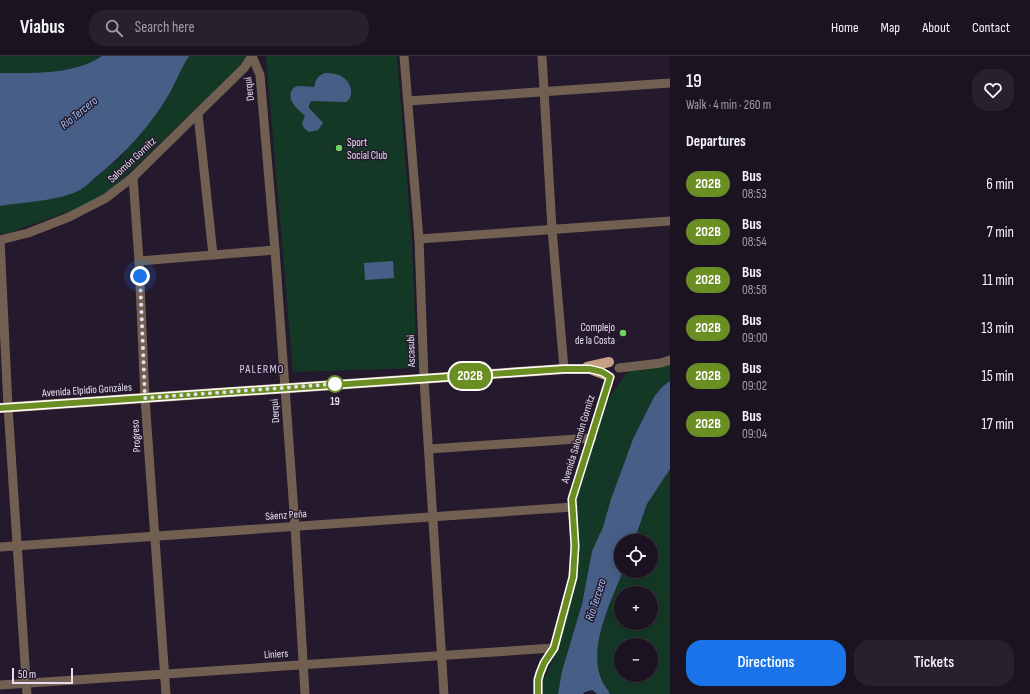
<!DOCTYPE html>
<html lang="en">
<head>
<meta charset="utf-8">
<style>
	:root { --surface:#1c1322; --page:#29202f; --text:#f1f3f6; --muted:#a09ea5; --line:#3a3240; --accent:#1a73e8 }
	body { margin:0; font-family:"Sofia Sans Condensed",sans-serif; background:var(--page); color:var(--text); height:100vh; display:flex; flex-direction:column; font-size:15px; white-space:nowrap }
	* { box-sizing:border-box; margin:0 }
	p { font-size:13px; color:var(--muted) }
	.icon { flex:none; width:22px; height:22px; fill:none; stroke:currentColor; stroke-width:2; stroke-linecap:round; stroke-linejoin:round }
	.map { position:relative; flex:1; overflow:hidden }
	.panel { display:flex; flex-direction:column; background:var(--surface); width:360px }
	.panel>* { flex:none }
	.badge { padding:0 8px; border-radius:13px; font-size:14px; line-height:26px }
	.buttons { position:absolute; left:614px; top:478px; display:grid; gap:8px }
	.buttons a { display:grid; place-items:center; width:44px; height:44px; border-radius:50%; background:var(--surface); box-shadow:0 2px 10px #0003,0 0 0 1px var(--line); font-size:20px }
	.scale { position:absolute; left:12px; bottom:10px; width:61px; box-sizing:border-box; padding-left:4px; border:2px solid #e6deed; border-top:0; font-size:11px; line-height:14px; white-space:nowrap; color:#e6deed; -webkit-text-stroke:3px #25192d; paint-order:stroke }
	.you { position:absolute; width:20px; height:20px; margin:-10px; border:3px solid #fff; border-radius:50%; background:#1a73e8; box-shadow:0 0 0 6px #1a73e833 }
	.map>.badge { position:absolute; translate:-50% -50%; box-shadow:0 0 0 2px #fff }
	h2 { padding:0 16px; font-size:15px; line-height:36px }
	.round { display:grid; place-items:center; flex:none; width:42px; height:42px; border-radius:16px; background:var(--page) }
	.summary { display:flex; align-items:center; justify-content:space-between; height:68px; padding:0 16px }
	h1 { font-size:19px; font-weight:600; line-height:30px }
	.cta { display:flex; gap:8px; margin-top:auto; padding:8px 16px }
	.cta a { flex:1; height:46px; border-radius:16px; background:var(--accent); color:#fff; font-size:16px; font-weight:600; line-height:46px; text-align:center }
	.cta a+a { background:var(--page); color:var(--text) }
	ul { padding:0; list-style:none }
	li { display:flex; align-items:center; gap:12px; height:48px; padding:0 16px }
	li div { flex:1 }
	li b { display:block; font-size:15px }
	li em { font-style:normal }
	li .badge { min-width:44px; font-weight:700; text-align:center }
	header { display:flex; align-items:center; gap:24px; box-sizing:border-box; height:56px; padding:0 20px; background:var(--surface); border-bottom:1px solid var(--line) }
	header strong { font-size:19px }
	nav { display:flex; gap:22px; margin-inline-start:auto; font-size:14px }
	.search { width:280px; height:36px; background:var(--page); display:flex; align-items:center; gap:10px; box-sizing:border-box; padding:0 14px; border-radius:16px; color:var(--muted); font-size:15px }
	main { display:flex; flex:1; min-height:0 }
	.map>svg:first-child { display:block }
	.green { fill:#143826; fill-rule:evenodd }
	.water { fill:#475f86 }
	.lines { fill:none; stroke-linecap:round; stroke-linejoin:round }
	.minor { stroke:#716052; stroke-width:9 }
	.major { stroke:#c5a184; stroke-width:10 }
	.line-casing { stroke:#fff; stroke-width:9 }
	.line { stroke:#6b8e23; stroke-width:6 }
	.walk { stroke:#e6deed; stroke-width:4; stroke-dasharray:0 7.2 }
	.poi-dot { fill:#6ed360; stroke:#25192d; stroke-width:1.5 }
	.stop-dot { fill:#fff; stroke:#6b8e23; stroke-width:2 }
	.labels { text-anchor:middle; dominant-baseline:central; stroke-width:3; stroke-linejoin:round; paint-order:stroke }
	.street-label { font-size:11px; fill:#e6deed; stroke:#25192d }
	.poi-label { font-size:11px; fill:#e6deed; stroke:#25192d; text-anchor:start }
	.stop-label { font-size:11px; font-weight:bold; fill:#e6deed; stroke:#25192d }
	.water-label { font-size:12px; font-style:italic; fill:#a4c3f6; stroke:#25192d }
	.neighbourhood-label { font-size:12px; letter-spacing:1px; fill:#dccde9; stroke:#25192d }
</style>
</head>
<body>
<header>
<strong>Viabus</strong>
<div class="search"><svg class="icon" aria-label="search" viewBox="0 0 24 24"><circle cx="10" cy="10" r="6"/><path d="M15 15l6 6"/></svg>Search here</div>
<nav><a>Home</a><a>Map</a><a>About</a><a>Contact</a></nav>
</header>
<main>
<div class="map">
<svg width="670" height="638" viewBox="0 0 670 638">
	<rect width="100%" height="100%" fill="#25192d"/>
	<g class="green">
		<path d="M 0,0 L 102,0 C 74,19 32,17 0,17 Z"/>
		<polygon points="189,0 247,0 238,12 108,137 85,150 8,177 0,178 0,150 67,139 79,135 93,124 121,101 141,78 168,40 182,10"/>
		<polygon points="266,0 397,0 412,185 417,312 293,316"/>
		<polygon points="670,309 670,325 662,331 654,341 633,383 611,443 603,471 592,495 582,548 562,615 558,638 543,638 543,625 558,593 577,523 579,497 577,442 608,343 625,319 631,314 647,311"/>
		<path d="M 670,413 L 670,638 L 610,638 C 608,634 604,629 602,625 C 587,592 611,546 623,515 L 651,515 L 651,485 L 634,485 L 647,448 ZM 621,537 L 651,537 L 651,567 L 621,567 ZM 621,589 L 651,589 L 651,619 L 621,619 Z"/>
	</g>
	<g class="water">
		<path d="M 102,0 L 189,0 C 180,13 176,27 168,40 C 149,71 125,98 97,120 C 91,125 85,132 78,135 C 58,145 23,146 0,150 L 0,17 C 32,17 74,19 102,0 Z"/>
		<path d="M 325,17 C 332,17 339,18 344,22 C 351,27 355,41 346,46 L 311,45 L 309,49 L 309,52 L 323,67 L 318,74 L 309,76 L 304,72 L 302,67 L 305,60 C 299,54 288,46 291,36 C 292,33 294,31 297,30 C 303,30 309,31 314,31 C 316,23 317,20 325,17 Z"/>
		<polygon points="393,205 394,222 365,224 364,207"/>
		<path d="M 670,325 L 670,413 L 647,448 L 634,485 L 621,485 L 621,515 L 623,515 C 611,546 587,592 602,625 C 604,629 608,634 610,638 L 597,638 L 592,634 L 585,636 L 583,638 L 558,638 L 562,615 L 582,548 L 592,495 L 603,471 L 611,443 L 633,383 L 654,341 L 662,331 Z"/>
	</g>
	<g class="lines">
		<g class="minor">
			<polyline points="252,0 260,19 275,194 295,470 305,638"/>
			<polyline points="404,0 419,183 424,323 444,638"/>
			<polyline points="542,0 552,173 564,313"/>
			<polyline points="408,45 670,27"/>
			<polyline points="198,58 213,199"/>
			<polyline points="133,121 139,205 145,342 166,638"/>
			<polyline points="419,183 670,165"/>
			<polyline points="0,184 8,351 27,638"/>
			<polyline points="0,184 28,177 69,161 106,142 133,121 244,12 252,0"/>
			<polyline points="139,205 275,194"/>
			<polyline points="619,312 661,307 670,304"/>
			<polyline points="429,393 592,382"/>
			<polyline points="0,491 573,451"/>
			<polyline points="0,629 554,592"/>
			<polyline points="538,638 538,623 540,617 544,607 554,592 573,521 575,490 572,443 610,321"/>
		</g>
		<g class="major">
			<polyline points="587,311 609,306"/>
			<polyline points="0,352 564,313 590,313 606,319"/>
		</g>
	</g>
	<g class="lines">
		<defs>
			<polyline id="line" points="0,352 564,313 590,313 602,316 610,321 572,443 575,490 573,521 554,592 544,607 540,617 538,624 538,638"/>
		</defs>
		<use href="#line" class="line-casing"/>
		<use href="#line" class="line"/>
		<polyline class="walk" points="140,220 145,342 335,328"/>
	</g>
	<g class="poi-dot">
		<circle cx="339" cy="92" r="4"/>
		<circle cx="623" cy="277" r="4"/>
	</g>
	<circle class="stop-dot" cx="335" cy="328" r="8"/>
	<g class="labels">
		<g class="street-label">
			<text transform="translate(249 33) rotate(-97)">Derqui</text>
			<text transform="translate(132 104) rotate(-43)">Salomón Gornitz</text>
			<text transform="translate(411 295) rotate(-92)">Ascasubi</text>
			<text transform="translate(87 334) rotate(-4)">Avenida Elpidio Gonzáles</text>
			<text transform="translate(275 355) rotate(-94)">Derqui</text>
			<text transform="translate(136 380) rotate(-94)">Progreso</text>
			<text transform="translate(578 383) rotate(-73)">Avenida Salomón Gornitz</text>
			<text transform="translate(286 459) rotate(-4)">Sáenz Peña</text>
			<text transform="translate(276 598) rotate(-4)">Liniers</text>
		</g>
		<g class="poi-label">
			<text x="347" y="86">Sport<tspan x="347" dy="13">Social Club</tspan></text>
			<text x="615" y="271" text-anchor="end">Complejo<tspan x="615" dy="13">de la Costa</tspan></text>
		</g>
		<g class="stop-label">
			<text x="335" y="345">19</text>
		</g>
		<g class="water-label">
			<text transform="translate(79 57) rotate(-39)">Río Tercero</text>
			<text transform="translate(596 544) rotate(-72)">Río Tercero</text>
		</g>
		<g class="neighbourhood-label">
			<text x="262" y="313">PALERMO</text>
		</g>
	</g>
</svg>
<div class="buttons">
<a><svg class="icon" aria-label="locate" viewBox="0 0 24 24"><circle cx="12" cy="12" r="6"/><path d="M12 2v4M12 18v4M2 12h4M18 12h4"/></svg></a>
<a>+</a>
<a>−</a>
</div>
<div class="scale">50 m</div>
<div class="you" style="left:140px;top:220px"></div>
<b class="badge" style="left:470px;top:320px;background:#6b8e23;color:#fff">202B</b>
</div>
<section class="panel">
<div class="summary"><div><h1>19</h1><p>Walk · 4 min · 260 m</p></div><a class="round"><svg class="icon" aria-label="heart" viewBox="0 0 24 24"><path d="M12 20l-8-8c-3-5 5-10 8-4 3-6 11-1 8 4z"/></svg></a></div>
<h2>Departures</h2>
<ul>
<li><span class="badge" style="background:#6b8e23;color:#fff">202B</span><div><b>Bus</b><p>08:53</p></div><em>6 min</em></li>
<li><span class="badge" style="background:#6b8e23;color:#fff">202B</span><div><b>Bus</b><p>08:54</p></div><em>7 min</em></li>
<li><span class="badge" style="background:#6b8e23;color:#fff">202B</span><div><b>Bus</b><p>08:58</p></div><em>11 min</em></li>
<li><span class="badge" style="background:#6b8e23;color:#fff">202B</span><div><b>Bus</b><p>09:00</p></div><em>13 min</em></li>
<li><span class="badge" style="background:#6b8e23;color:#fff">202B</span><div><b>Bus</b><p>09:02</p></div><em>15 min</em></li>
<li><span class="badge" style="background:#6b8e23;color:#fff">202B</span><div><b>Bus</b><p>09:04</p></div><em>17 min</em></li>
</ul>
<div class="cta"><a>Directions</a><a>Tickets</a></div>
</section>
</main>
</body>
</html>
